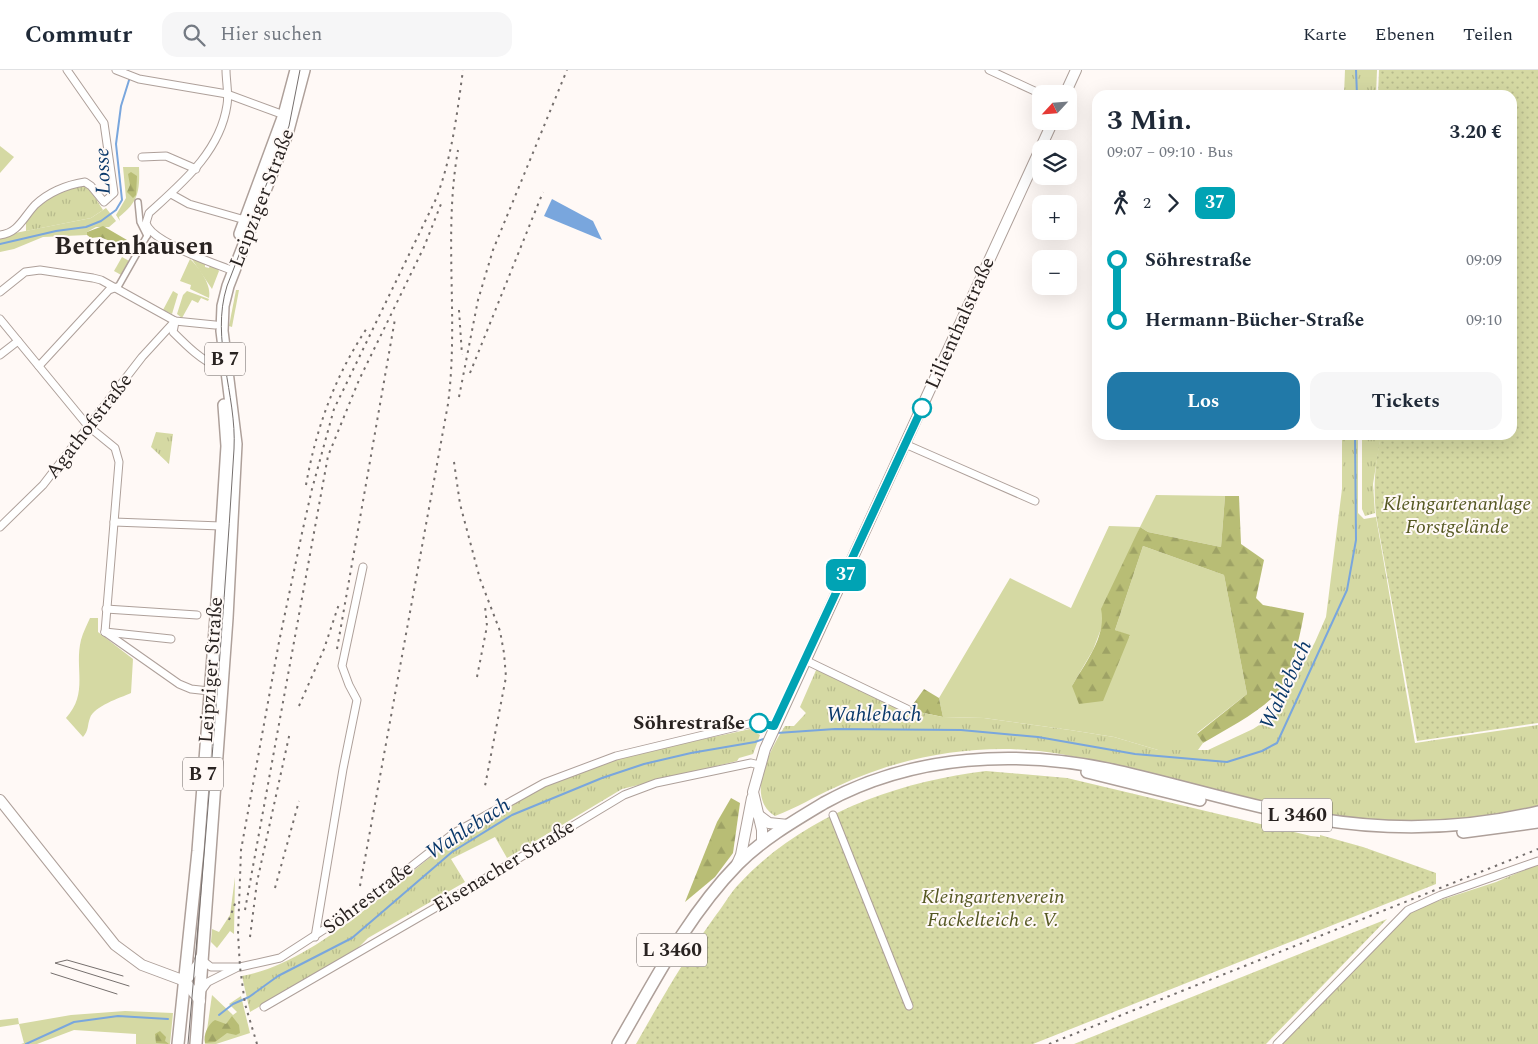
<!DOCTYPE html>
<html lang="de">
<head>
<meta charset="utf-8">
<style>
	:root { --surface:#fff; --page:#f6f6f7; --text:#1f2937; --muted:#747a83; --line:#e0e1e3; --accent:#2179a8 }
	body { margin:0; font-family:Spectral,serif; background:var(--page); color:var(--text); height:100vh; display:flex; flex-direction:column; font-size:19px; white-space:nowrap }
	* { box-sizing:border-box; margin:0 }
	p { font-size:16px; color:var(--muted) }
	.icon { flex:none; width:28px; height:28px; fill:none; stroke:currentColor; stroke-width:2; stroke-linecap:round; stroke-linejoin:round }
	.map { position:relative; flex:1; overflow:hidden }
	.side { position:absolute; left:1092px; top:20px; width:425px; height:350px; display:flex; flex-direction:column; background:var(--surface); border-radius:15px; box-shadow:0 5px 20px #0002 }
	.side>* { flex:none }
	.badge { padding:0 10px; border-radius:8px; font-size:18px; line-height:32px }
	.needle { width:32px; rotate:244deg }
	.controls { position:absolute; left:1032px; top:15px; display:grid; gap:10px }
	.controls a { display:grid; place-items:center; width:45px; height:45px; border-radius:10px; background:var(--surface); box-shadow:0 5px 20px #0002; font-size:25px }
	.map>.badge { position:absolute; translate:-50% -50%; box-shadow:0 0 0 2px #fff }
	.legs { display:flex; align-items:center; gap:8px; height:55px; padding:0 15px; font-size:16px }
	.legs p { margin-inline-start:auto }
	.summary { display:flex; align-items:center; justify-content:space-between; height:85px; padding:0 15px }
	h1 { font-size:28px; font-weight:700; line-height:38px }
	.action { display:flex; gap:10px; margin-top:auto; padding:10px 15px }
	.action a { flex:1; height:58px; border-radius:15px; background:var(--accent); color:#fff; font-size:20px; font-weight:700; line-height:58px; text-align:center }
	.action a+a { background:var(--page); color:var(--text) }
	ul { padding:0 15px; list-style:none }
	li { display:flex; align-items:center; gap:18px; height:60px; font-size:19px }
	li i { display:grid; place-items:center; width:8px; height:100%; margin:0 6px; background:currentColor }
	li i::after { content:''; width:12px; height:12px; margin:-6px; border:4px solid; border-radius:50%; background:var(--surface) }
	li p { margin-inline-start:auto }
	li:first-child i { background:linear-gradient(#0000 50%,currentColor 0) }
	li:last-child i { background:linear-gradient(currentColor 50%,#0000 0) }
	header { display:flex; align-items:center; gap:30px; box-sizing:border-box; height:70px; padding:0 25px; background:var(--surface); border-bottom:1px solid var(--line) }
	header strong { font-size:24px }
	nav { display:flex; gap:28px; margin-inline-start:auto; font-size:18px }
	.search { width:350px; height:45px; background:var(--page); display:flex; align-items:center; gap:12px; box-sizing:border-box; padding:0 18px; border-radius:15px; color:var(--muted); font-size:19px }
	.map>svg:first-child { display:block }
	.grass { fill:#d5d9a3 }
	.forest { fill:url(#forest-firs) }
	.park { fill:url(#park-tufts) }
	.garden { fill:url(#garden-dots) }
	.water { fill:#79a6dd }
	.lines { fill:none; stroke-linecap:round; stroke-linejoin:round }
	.stream { stroke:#79a6dd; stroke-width:2 }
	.pedestrian-casing { stroke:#aea09a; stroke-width:8 }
	.minor-casing { stroke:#aea09a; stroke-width:9 }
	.secondary-casing { stroke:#aea09a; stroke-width:12 }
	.primary-casing { stroke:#aea09a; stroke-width:14 }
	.pedestrian { stroke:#fff; stroke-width:5 }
	.minor { stroke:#fff; stroke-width:7 }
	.secondary { stroke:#fff; stroke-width:10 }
	.primary { stroke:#fff; stroke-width:11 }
	.tram { stroke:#756f6d; stroke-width:1 }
	.rail { stroke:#756f6d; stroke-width:2; stroke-dasharray:2.5 5; stroke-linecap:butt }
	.line-1-casing { stroke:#fff; stroke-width:11 }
	.line-1 { stroke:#00a3b4; stroke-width:8 }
	.stop-1-dot { fill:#fff; stroke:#00a3b4; stroke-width:2.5 }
	.labels { text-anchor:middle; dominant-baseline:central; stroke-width:4; stroke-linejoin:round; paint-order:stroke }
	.shield { fill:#fff9f6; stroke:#696361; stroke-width:1 }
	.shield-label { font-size:19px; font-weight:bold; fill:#292321 }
	.street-label { font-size:20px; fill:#292321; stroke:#fff9f6 }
	.park-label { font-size:20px; font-style:italic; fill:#555822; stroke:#fff9f6 }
	.stop-label { font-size:20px; font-weight:bold; fill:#292321; stroke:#fff9f6; text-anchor:end }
	.water-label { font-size:21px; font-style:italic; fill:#0a386a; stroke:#fff9f6 }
	.district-label { font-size:25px; font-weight:bold; fill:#292321; stroke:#fff9f6 }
</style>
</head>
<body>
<header>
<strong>Commutr</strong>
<div class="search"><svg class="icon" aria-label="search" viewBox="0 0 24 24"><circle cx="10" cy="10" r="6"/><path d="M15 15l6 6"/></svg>Hier suchen</div>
<nav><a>Karte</a><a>Ebenen</a><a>Teilen</a></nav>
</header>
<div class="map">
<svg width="1538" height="974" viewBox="0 0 1538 974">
	<defs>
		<pattern id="forest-firs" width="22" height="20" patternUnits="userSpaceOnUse" patternTransform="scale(1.25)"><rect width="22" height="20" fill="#b8bd75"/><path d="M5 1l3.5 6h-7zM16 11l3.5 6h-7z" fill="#9ea265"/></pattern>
		<pattern id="park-tufts" width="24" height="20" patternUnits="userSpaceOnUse" patternTransform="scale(1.25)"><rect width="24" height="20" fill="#d5d9a3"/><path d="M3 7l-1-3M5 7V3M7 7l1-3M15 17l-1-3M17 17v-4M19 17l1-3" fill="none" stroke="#b7ba8c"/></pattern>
		<pattern id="garden-dots" width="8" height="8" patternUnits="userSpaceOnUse" patternTransform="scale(1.25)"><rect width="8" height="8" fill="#d5d9a3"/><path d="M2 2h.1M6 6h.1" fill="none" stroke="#b7ba8c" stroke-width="1.8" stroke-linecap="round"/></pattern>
	</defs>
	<rect width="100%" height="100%" fill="#fff9f6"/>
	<g class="grass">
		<polygon points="0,76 14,87 0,103"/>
		<path d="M 123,97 L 139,97 C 140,122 138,132 119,147 L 120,151 L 116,145 L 126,128 Z"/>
		<polygon points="106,138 116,151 109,157 96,157 87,162 87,165 43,167 14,179 0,182 0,166 91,148"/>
		<polygon points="122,187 131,192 123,206 114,201"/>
		<polygon points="191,188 205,193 205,197 209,198 210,195 217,198 219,201 212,219"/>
		<path d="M 190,189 C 200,198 212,216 209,228 L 190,219 L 191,215 L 180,211 Z"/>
		<polygon points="236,220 239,220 232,257 229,256"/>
		<polygon points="173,221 178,224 172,244 163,240"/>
		<polygon points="187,221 209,229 208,231 201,228 198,233 192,230 182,248 177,244 183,225"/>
		<polygon points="1156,425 1225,426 1221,477 1148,462 1140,457 1093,580 1072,616 1130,566 1115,560 1143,476 1224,505 1247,624 1197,663 1203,673 1198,680 1158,680 1114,667 1070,660 984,648 943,647 939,628 1010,508 1071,538 1109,456 1140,457"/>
		<path d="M 90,548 L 98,548 L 98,562 L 133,589 L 131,623 C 120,628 94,636 90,648 C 87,656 89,660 83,667 L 66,648 C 89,623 74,598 81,570 C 83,562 87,555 90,548 Z"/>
		<polygon points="235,807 234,864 230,861 217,878 211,872 212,859 219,862 230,845"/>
		<polygon points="212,925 233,945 237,942 229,934 241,926 250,963 216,974 205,974"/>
		<polygon points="125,941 173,943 170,974 136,974 136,964 74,960 37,974 21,974 24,973 19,954 0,957 0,950 18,948 19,954 71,945"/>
	</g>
	<g class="forest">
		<polygon points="131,102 137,106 136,125 133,128 127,122 130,115 128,104"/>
		<polygon points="103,156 127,170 120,175 100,167 91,168 87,165 87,162"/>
		<path d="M 1225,426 L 1239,426 L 1241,474 L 1264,490 L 1256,528 L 1263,535 L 1304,543 C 1301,562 1291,609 1277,623 C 1257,644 1228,658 1203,673 L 1197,664 L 1247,624 L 1224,505 L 1143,476 L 1115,560 L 1130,565 L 1103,631 L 1079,634 L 1072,616 C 1085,593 1107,566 1101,539 L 1140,457 L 1148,462 L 1221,477 Z"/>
		<polygon points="924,619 939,628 943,647 909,640"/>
		<polygon points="731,728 740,733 733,783 715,807 685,832 717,752"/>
		<path d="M 232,946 L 239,955 L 240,963 L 236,965 L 227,963 L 215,972 L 205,973 C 203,965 208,954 215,950 L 226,954 Z"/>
		<polygon points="160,961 166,967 165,971 169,974 156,973 155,964"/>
	</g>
	<g class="park">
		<polygon points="1345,0 1377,0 1376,25 1344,25"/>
		<path d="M 83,115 L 89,118 L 103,140 L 91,148 L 26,161 L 26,151 C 42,130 57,121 83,115 Z"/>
		<polygon points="156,362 173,364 169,394 151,377"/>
		<path d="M 1342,365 L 1358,365 L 1358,443 L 1364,449 L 1376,447 L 1415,673 L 1538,655 L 1538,737 C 1466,752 1392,757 1319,746 C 1275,740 1231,726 1188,715 C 1128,700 1066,679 1003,679 C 946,679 888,692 836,717 C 815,726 797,738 775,746 C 744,727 771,678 785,656 L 794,656 L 806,643 L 800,637 L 817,598 L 909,640 L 943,647 L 984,648 L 1070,660 L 1114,667 L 1158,680 L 1208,680 L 1253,659 L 1278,643 L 1315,572 L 1326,547 L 1342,419 Z"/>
		<polygon points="1362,365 1381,365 1373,414 1375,443 1365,446 1362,439"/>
		<path d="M 750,659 L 760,665 L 753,684 L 739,688 L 737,691 L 622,719 L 507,788 L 495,767 L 451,789 L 465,812 L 368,868 L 358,878 L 250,942 L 242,906 C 320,892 398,807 463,763 C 510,732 563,705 617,689 C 660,677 706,669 750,659 Z"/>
		<polygon points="1538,794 1538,974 1280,974 1413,839 1496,812"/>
	</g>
	<g class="garden">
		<path d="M 1379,0 L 1538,0 L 1538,653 L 1417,671 L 1376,445 C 1373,417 1375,393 1381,365 L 1512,365 L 1512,25 L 1378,25 Z"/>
		<path d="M 986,701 L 1067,708 L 1311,766 L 1320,767 L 1320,765 L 1363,777 L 1436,803 L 1436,814 L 1033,974 L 636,974 C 661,930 686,886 716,845 C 724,835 730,823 739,814 C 802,746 895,712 986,701 Z"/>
		<polygon points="1387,849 1266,974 1074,974"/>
	</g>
	<polygon class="water" points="552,129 593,151 602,170 544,146"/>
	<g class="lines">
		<g class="stream">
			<polyline points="1356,0 1357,25"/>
			<polyline points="0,174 56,161 86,157 101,151 116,140 122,130 116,74 121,36 130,7"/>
			<polyline points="777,663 835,659 961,660 1038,667 1135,684 1227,692 1262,681 1277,673 1347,520 1356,470 1355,365"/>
			<polyline points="219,945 233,934 249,927 278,906 352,868 452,782 512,745 602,708 644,694 691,683 755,672 766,668"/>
			<polyline points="26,974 74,952 118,946 168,949"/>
		</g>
		<defs>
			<g id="pedestrian">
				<polyline points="138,132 140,152 147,166"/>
				<polyline points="118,217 148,164"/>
			</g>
			<g id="minor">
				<polyline points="116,0 139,9 227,24 284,45"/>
				<path d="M 226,0 C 226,11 229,24 227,35 C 220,82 182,113 149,143 L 146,153 C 151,172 215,194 234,201"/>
				<polyline points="989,0 1041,24"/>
				<polyline points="142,87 166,86 196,99"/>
				<polyline points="171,124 189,134 245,150"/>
				<path d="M 0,165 C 18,163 23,148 35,135 C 50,121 66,115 85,112 L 91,116 L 104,132 L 114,123 L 104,53 L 67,0"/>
				<polyline points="0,222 25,202 40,200 93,208 101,210 175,251 215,255"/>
				<polyline points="0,249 88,356 115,378 119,392 105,562"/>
				<path d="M 175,252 L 173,262 C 188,277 200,289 219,298"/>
				<polyline points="0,285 18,271"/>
				<polyline points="39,296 109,220 117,217"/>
				<polyline points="905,374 1035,431"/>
				<polyline points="114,452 221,456"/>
				<polyline points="0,457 43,415 142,287 175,251"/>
				<polyline points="106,539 197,545"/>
				<polyline points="105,562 179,614 191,619 209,621"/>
				<polyline points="105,562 171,569"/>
				<polyline points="807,591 907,639"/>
				<polyline points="833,745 909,936"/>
				<polyline points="315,867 343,699 357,630 349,615 342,596 363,497"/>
				<polyline points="202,890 211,897 240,897 280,888 362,835 454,763 544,713 616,686 753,653 762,652 775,656"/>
				<polyline points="202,920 208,912 236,898"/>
				<polyline points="264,937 466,820 624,725 656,713 751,693 759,695"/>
				<polyline points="1277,974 1408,840 1441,825 1538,791"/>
			</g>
			<g id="secondary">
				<polyline points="1065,24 1076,0"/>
				<polyline points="0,730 115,875 142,895 185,911 200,931"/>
				<polyline points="757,744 769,753 788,755"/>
				<polyline points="762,773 762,760 753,722 765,679 1053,51"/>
				<polyline points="737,794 741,785 752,728"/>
				<polyline points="185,911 198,895 201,887"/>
			</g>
			<g id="primary">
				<polyline points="240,164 284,45 296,0"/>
				<polyline points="1087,702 1200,730"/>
				<polyline points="1463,762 1538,752"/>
				<polyline points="178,974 198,781 216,547 227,376 224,335"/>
				<polyline points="196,974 227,548 236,374 222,261 223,236 228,216 287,64 304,0"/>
				<path d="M 618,974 C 654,912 687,846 738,794 C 763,769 794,751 824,733 C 913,684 1019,679 1117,701 C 1184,716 1250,737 1318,749 C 1391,761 1466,759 1538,742"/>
			</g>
		</defs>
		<use href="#pedestrian" class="pedestrian-casing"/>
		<use href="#minor" class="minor-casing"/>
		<use href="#secondary" class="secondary-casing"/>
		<use href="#primary" class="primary-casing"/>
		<use href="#pedestrian" class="pedestrian"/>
		<use href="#minor" class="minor"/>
		<use href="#secondary" class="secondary"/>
		<use href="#primary" class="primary"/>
		<g class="tram">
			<polyline points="51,903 117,924"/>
			<polyline points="123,906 67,890 55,893 129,916"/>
			<path d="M 188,974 C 205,776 222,577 234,379 C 237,324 210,270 227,216 L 289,56 L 300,0"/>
		</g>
		<g class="rail">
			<polyline points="459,240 462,285"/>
			<polyline points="470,303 543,122"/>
			<polyline points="459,327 478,230 493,180 567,0"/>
			<polyline points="454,392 460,434 480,509 500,561 504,583 506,607 485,716"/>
			<path d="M 306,415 C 316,358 335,306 367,258"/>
			<polyline points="337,579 395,249"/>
			<polyline points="477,607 487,556 485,536"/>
			<polyline points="299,636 324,579 339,534"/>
			<path d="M 360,816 L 448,334 C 459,249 443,164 458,80"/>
			<polyline points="275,818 299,731"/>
			<polyline points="245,840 328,386 359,310 424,177 441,134"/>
			<polyline points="229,850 236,831"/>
			<polyline points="250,867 257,812 290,662"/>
			<path d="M 257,974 L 245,934 L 240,897 L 238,864 L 241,780 L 279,572 L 302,463 L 312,419 L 334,339 L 436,129 C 452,87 457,44 463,0"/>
			<polyline points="1049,974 1538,779"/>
		</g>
	</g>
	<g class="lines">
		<defs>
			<polyline id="line-1" points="759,653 774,656 922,338"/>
		</defs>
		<use href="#line-1" class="line-1-casing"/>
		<use href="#line-1" class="line-1"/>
	</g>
	<g class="stop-1-dot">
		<circle cx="922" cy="338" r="9"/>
		<circle cx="759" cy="653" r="9"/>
	</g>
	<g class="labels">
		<g class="shield">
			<rect x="205" y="272.5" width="40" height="33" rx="4"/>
			<rect x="183" y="687.5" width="40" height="33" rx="4"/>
			<rect x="1262" y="728.5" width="70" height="33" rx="4"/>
			<rect x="637" y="863.5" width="70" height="33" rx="4"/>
		</g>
		<g class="shield-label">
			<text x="225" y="289">B 7</text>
			<text x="203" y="704">B 7</text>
			<text x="1297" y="745">L 3460</text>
			<text x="672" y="880">L 3460</text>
		</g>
		<g class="street-label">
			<text transform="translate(262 128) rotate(-69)">Leipziger Straße</text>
			<text transform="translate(960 253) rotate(-66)">Lilienthalstraße</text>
			<text transform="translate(89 356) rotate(-52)">Agathofstraße</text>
			<text transform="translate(211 600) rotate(-86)">Leipziger Straße</text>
			<text transform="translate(504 796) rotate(-31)">Eisenacher Straße</text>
			<text transform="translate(368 828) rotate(-37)">Söhrestraße</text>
		</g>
		<g class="park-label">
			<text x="1457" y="434">Kleingartenanlage<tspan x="1457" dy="23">Forstgelände</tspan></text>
			<text x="993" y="827">Kleingartenverein<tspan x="993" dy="23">Fackelteich e. V.</tspan></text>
		</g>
		<g class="stop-label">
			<text x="745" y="653">Söhrestraße</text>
		</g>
		<g class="water-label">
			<text transform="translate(103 101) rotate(-92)">Losse</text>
			<text transform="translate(1286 615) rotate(-65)">Wahlebach</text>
			<text x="874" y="645">Wahlebach</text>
			<text transform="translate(468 759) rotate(-33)">Wahlebach</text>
		</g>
		<g class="district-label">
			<text x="134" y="177">Bettenhausen</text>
		</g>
	</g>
</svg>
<div class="controls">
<a><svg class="needle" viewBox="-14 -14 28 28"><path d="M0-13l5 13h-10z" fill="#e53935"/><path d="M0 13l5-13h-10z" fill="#747a83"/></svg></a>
<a><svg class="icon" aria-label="layers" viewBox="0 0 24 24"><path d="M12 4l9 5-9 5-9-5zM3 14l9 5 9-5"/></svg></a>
<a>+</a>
<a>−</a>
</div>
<b class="badge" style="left:846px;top:505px;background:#00a3b4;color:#fff">37</b>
<section class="side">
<div class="summary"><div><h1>3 Min.</h1><p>09:07 – 09:10 · Bus</p></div><b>3.20 €</b></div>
<div class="legs"><svg class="icon" aria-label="walk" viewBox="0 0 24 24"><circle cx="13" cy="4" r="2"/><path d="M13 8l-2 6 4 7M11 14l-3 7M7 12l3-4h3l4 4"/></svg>2<svg class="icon" aria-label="forward" viewBox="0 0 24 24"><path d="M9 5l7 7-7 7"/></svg><b class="badge" style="background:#00a3b4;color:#fff">37</b></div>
<ul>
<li><i style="color:#00a3b4"></i><b>Söhrestraße</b><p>09:09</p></li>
<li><i style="color:#00a3b4"></i><b>Hermann-Bücher-Straße</b><p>09:10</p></li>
</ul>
<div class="action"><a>Los</a><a>Tickets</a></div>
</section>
</div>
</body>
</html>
